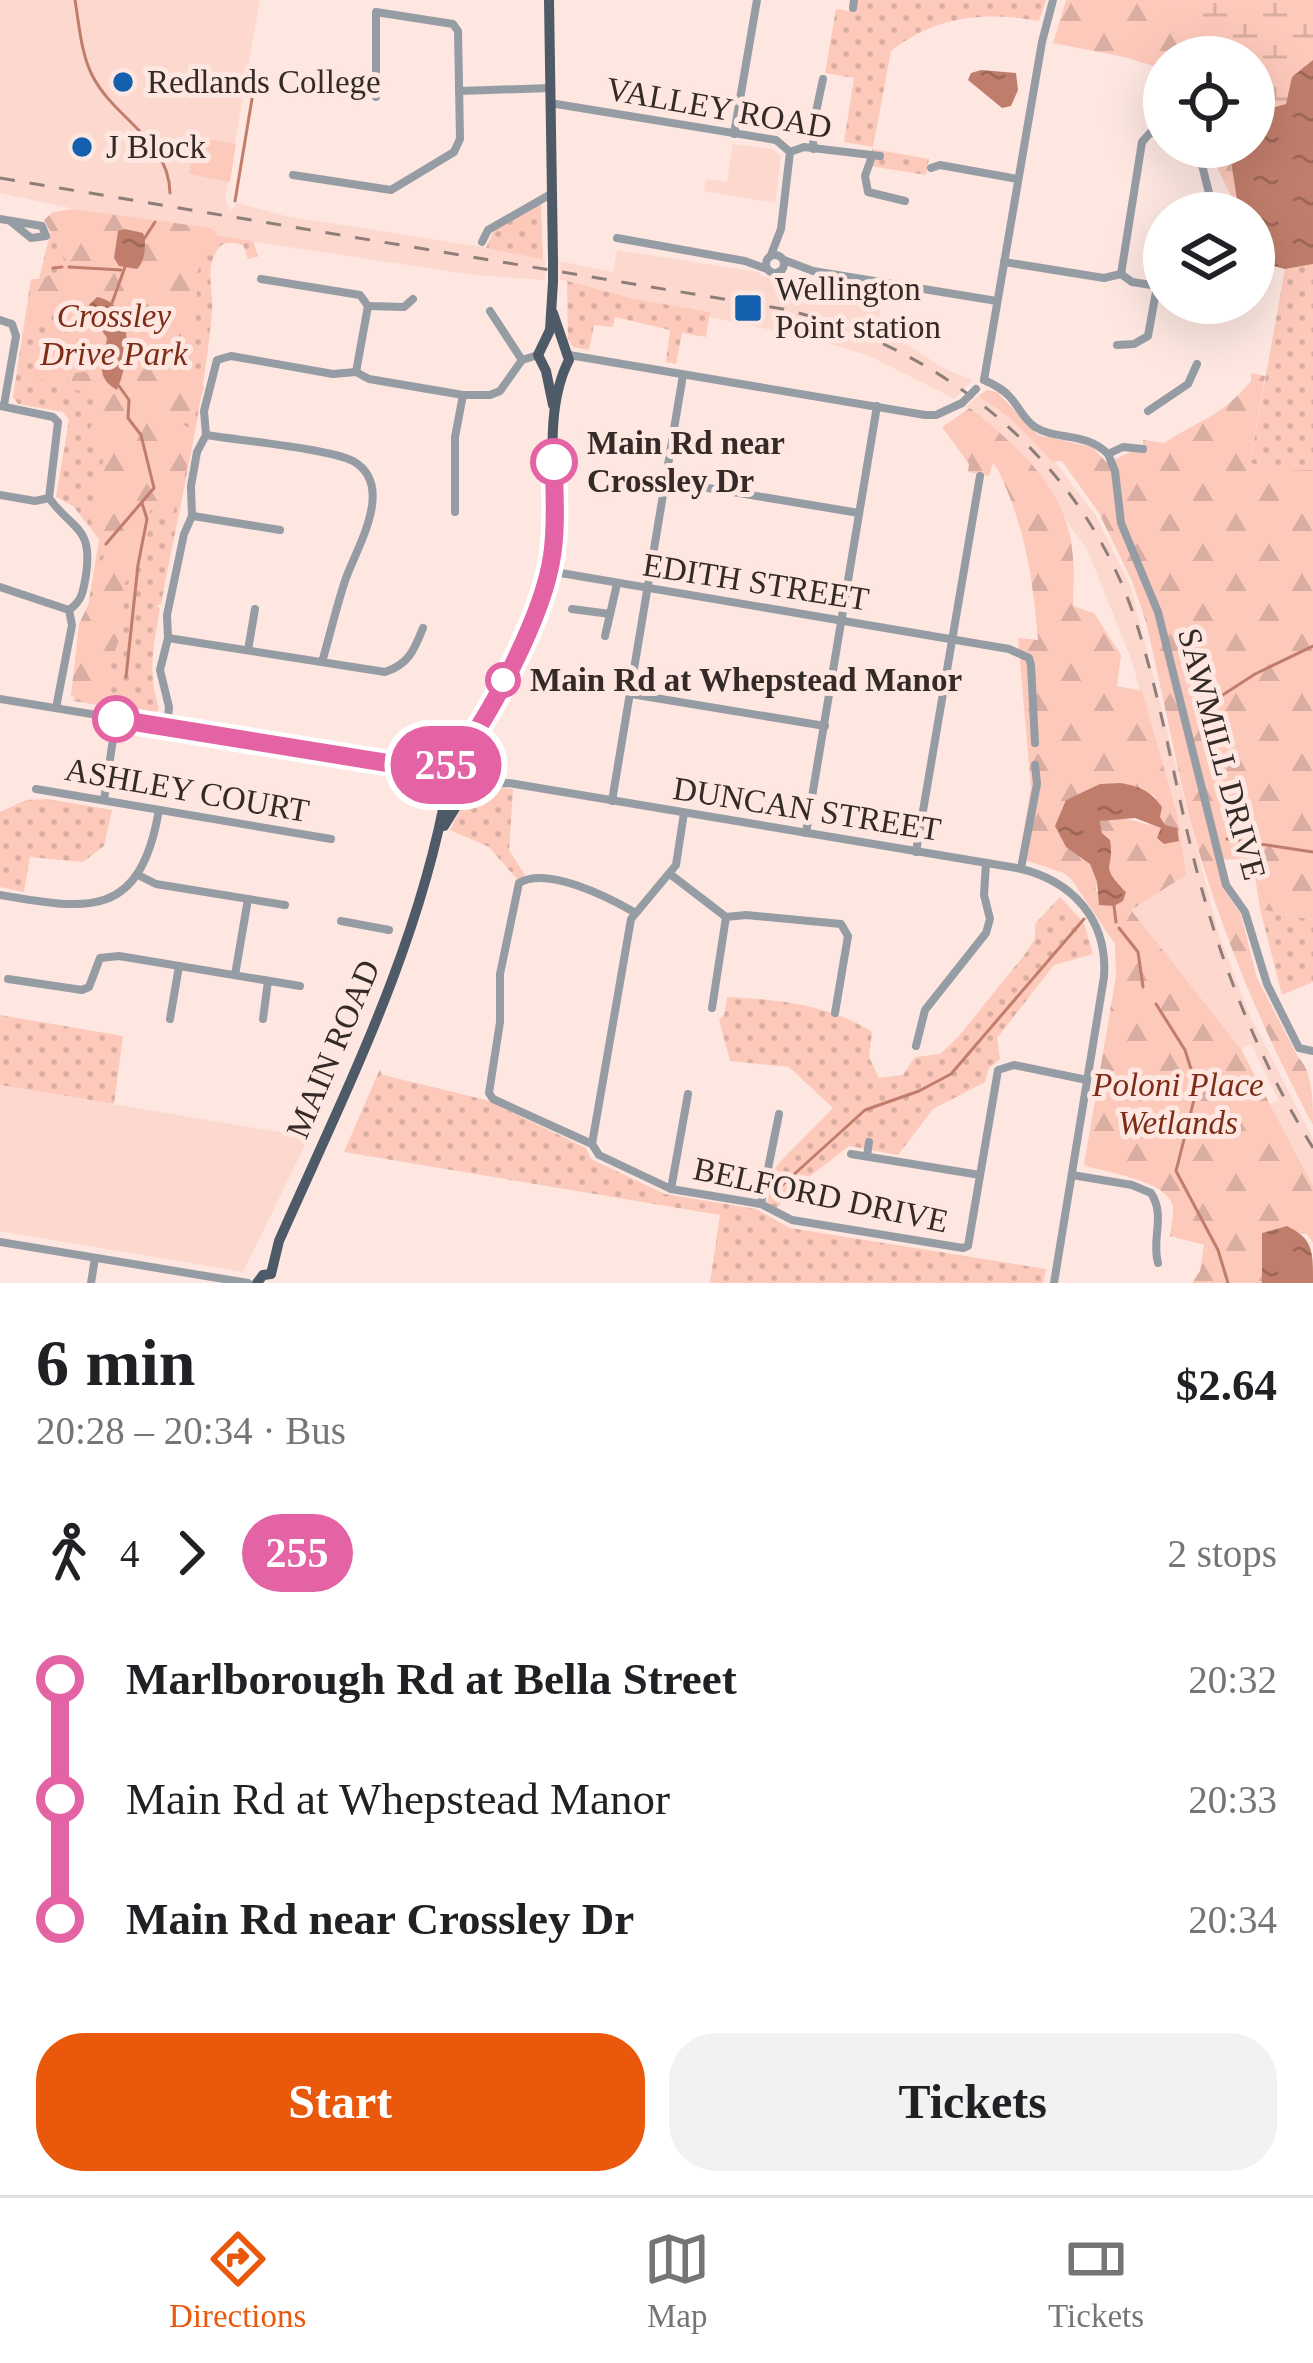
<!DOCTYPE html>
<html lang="en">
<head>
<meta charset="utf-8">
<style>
	:root { --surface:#fff; --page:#f2f2f2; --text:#202124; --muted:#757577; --line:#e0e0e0; --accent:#ea580c }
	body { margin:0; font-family:Georgia,serif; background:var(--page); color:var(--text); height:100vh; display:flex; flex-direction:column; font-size:45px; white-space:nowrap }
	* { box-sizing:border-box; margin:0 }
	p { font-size:39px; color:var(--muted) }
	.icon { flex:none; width:66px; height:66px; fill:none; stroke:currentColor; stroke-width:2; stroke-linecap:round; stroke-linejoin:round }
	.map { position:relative; height:1283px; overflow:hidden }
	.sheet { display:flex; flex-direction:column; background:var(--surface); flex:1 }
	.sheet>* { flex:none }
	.badge { padding:0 24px; border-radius:39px; font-size:42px; line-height:78px }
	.controls { position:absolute; left:1143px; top:36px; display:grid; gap:24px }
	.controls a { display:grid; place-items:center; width:132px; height:132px; border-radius:50%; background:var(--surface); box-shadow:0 12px 48px #0002; font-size:60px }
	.map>.badge { position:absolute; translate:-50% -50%; box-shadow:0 0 0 6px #fff }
	.legs { display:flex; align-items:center; gap:18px; height:132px; padding:0 36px; font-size:39px }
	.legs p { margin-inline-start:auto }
	.headline { display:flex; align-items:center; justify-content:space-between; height:204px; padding:0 36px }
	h1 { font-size:66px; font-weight:700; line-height:90px }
	.button { display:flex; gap:24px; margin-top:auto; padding:24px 36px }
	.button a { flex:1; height:138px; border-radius:48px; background:var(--accent); color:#fff; font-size:48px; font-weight:700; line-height:138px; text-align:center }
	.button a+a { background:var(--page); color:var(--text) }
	ul { padding:0 36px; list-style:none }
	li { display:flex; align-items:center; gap:42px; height:120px; font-size:45px }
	li i { display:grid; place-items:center; width:18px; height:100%; margin:0 15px; background:currentColor }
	li i::after { content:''; width:30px; height:30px; margin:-15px; border:9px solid; border-radius:50%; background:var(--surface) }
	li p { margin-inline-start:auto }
	li:first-child i { background:linear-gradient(#0000 50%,currentColor 0) }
	li:last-child i { background:linear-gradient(currentColor 50%,#0000 0) }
	.dock { display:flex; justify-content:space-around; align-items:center; height:168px; border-top:3px solid var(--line); background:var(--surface); font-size:33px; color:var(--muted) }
	.dock a { display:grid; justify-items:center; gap:6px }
	.dock .on { color:var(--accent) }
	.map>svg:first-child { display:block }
	.built { fill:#fdd8cf }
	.grass { fill:url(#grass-dots) }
	.forest { fill:url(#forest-firs); fill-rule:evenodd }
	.wetland { fill:url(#wetland-marsh) }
	.pitch { fill:#fdc9bb }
	.water { fill:url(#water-ripples) }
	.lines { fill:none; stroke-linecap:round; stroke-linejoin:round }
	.stream { stroke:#c17d6b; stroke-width:3 }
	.minor { stroke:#959ca4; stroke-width:8 }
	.major { stroke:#4e5a68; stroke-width:10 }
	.rail { stroke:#8d7e79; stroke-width:3; stroke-dasharray:15 15; stroke-linecap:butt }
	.minor-bridge { stroke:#959ca4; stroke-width:8 }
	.major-bridge { stroke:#4e5a68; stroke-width:10 }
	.line-1-casing { stroke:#fff; stroke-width:27 }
	.line-1 { stroke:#e463a4; stroke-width:18 }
	.poi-dot { fill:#145fae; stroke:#fde7e0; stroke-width:4.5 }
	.stop-1-dot { fill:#fff; stroke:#e463a4; stroke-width:6 }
	.labels { text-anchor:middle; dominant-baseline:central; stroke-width:10; stroke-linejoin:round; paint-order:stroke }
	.poi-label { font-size:33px; fill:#342a27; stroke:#fde7e0; text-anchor:start }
	.street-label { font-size:33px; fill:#342a27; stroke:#fde7e0 }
	.park-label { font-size:33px; font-style:italic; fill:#7e2c17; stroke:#fde7e0 }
	.stop-label { font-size:33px; font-weight:bold; fill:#342a27; stroke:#fde7e0; text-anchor:start }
</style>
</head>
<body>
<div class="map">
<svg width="1313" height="1283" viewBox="0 0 1313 1283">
	<defs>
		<pattern id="grass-dots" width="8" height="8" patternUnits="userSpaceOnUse" patternTransform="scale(3)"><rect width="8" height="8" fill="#fdc9bb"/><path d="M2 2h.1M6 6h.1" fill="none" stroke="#d9ada1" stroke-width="1.8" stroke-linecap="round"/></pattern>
		<pattern id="forest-firs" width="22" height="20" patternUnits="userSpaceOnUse" patternTransform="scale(3)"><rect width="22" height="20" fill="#fdc9bb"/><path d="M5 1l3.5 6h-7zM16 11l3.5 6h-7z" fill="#d9ada1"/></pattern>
		<pattern id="wetland-marsh" width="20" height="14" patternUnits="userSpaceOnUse" patternTransform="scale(3)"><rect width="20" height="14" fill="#fdc9bb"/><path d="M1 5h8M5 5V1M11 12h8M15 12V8" fill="none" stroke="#d9ada1"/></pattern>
		<pattern id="water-ripples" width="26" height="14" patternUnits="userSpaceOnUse" patternTransform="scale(3)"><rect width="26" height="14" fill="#c17d6b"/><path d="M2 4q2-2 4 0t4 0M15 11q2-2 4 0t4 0" fill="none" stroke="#9e6758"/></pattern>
	</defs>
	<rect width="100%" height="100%" fill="#fde7e0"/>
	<g class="built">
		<polygon points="0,0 260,0 225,199 230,212 237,203 285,216 533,255 545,259 545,280 474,275 163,228 0,193"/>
		<polygon points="733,144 772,149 781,156 775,203 704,191 706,179 727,182"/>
		<polygon points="617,250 758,272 762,276 781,281 787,277 883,293 878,326 945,369 972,380 955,399 869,356 811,338 709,317 709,312 567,292 567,281 560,280 559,261 613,272"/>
		<polygon points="978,396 1009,417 1058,466 1096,516 1131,588 1218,932 1249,1014 1313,1139 1313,1186 1270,1104 1279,1101 1251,1044 1241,1049 1130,909 1162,774 1132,661 1087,549 1020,457 966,407"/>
		<polygon points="0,1085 267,1130 309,1137 243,1272 0,1231"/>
	</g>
	<g class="grass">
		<path d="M 858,0 L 1046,0 L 1039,21 C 985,11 935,16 891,51 L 873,147 L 844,142 L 854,78 L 825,73 L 836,9 L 855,12 Z"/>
		<polygon points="872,149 929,159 926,175 870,166"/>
		<polygon points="541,202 543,259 486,248 493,232"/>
		<path d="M 53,222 L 163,228 L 253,241 L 258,256 L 248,259 L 243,245 C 234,243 224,240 218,249 C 204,269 214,290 212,312 C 203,410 179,508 161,604 L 156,606 L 160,608 C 154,644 147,673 159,708 L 155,714 L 73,701 L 99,539 L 73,506 L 56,497 L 69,420 L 63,412 L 18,404 L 13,397 L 31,279 L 39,279 Z"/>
		<polygon points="1313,264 1313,479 1250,463 1285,269"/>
		<polygon points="567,281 634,299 710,312 706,337 682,333 676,364 666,362 670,330 615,317 613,327 594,325 589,350 573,347 568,339"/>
		<polygon points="489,786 513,789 509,850 525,875 518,880 489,847 450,830 468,795"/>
		<polygon points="47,799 112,810 104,846 83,862 30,857 24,892 0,887 0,812 26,800"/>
		<path d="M 1060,897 L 1084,923 L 1093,954 L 1054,965 L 997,1038 L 1000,1059 L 989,1068 L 985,1082 L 933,1109 L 898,1155 L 849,1146 L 791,1191 L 777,1208 L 767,1203 L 776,1166 L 833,1108 L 789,1067 L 730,1061 L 719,1020 L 724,1015 L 727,997 C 776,999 831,1005 872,1032 L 869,1057 L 879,1078 L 903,1075 L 915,1057 L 940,1054 L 958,1037 L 1025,954 L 1035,939 L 1035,924 Z"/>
		<polygon points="1260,909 1313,920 1313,982 1282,995"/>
		<polygon points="0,1015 123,1036 114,1104 0,1085"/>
		<polygon points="380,1069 383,1075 486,1100 586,1148 591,1159 665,1194 756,1209 790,1228 1046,1269 1043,1283 710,1283 720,1215 344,1152"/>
	</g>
	<g class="forest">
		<polygon points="1066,0 1178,0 1208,57 1164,57 1164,69 1124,57 1053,43"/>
		<polygon points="1207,147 1228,147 1239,212"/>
		<path d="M 73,209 L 211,228 L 217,233 L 195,276 L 198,305 L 190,360 L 204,387 L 195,416 L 180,423 L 189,428 C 197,448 178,497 171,519 L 151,510 L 145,518 L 136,568 L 123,586 L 124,628 L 109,666 L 105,705 L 71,696 L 79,624 L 91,599 L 100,600 L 95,585 L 106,549 L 88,515 C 95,505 105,459 104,448 L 89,432 L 98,405 L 83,392 L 68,388 L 75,373 L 93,371 L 87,365 L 76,364 L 78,352 L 99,355 L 100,350 L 81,348 L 77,337 L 71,335 L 71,324 L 90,313 L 86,302 L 55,302 L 32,330 L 26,323 L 32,282 L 70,268 L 44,220 L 53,212 Z"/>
		<path d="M 1251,373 L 1265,376 L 1250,463 L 1283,471 L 1313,470 L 1313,920 L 1260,909 L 1255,876 L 1246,859 L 1216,860 L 1223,888 L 1241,915 L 1257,978 L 1298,1057 C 1313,1072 1313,1101 1313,1125 C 1268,1041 1230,953 1202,862 C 1178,783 1165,699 1145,619 L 1132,581 L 1099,513 L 1062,461 L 1053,462 L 1009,417 L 978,396 L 987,390 L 997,392 L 1038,435 L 1092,447 L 1107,463 L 1143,446 L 1143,440 L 1164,443 C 1201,419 1221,417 1251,381 Z"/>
		<path d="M 970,408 C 1015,444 1066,488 1072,549 C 1075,568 1073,588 1073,606 L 1094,613 L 1121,655 L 1117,686 L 1142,691 L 1177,815 L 1186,875 L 1131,910 L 1241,1049 L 1313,1186 L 1313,1243 L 1307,1234 L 1263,1232 L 1262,1283 L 1192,1283 L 1200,1271 L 1204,1245 L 1170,1236 C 1171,1227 1174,1214 1173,1206 C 1167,1180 1106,1173 1084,1165 L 1116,976 L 1115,944 L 1071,879 L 1064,873 L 1019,858 L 1031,788 L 1018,638 L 1038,640 C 1033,579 1025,526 998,470 L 993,463 L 989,476 L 968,472 L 969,464 L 942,427 ZM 1120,783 L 1154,795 L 1161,807 L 1160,817 L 1165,826 C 1143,828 1127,812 1100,821 L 1102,833 L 1110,840 C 1112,855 1107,864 1110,878 L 1120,885 L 1095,892 L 1097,882 L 1066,800 L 1100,785 Z"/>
	</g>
	<polygon class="wetland" points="1178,0 1313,0 1313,264 1285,269 1266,264 1254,241 1254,213 1239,212 1228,147 1254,147 1254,57 1208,57"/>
	<g class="pitch">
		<polygon points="195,137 236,144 230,182 189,174"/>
		<polygon points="50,333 79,341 66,387 37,379"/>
	</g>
	<g class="water">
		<polygon points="1313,60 1313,264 1285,269 1266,264 1254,241 1254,213 1239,212 1231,162 1238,147 1254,147 1254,113 1286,104 1292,77"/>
		<polygon points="981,70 1016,73 1018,90 1011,106 1002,108 968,80 971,73"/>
		<path d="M 125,229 L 143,233 C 147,242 145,262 137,269 L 119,266 L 114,258 L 118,231 Z"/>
		<path d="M 97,297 C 136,304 130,362 117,390 C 93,376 104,360 107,338 L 89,312 L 89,305 Z"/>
		<path d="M 1120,783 C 1139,786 1151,791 1162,807 L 1160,817 L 1165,825 L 1177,828 L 1179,841 L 1164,844 L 1157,838 L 1161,828 L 1135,818 L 1100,821 L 1102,833 L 1110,840 C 1115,872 1098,863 1126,892 L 1123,901 L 1114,906 L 1099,905 L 1097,882 L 1090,864 L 1066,847 L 1055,826 L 1066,800 L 1100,784 Z"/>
		<path d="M 1287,1226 C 1313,1239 1313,1250 1313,1283 L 1262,1283 L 1262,1233 Z"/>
	</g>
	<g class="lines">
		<g class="stream">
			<path d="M 75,0 C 79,24 81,53 92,75 C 114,119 169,139 170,193"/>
			<polyline points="235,201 256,75"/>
			<polyline points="144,239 155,222"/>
			<polyline points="69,267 121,270"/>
			<polyline points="53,268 62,267"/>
			<polyline points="112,303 125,267"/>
			<polyline points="106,544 154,488 141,435 128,418 129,400 119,386"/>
			<polyline points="126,677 138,565 147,519 142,503"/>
			<polyline points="1198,711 1255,674 1313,646"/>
			<polyline points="1227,839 1313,852"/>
			<polyline points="1114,906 1116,922"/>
			<polyline points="1119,928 1138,952 1143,987"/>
			<polyline points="1156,1004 1185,1050 1197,1088 1176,1171 1218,1250 1228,1283"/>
			<polyline points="780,1187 865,1110 919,1091 951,1074 1084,919"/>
		</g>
		<g class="minor">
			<polyline points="853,8 854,0"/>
			<polyline points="459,91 550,88"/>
			<polyline points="550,103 776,140 790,152"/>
			<polyline points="734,134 757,0"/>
			<polyline points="1193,147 1202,165 1214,213"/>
			<polyline points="813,149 814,121 823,79"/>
			<polyline points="790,152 804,147 880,156"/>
			<polyline points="872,156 865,176 868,192 905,201"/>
			<polyline points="931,168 940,165 1018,179"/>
			<polyline points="293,175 391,190 454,152 460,139 458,31 453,24 376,12 376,97"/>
			<polyline points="0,219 42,226 46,236 31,238 10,221"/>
			<polyline points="617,238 745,261 767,269"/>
			<polyline points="482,242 488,230 551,194"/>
			<circle cx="775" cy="264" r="9"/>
			<polyline points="771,255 781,229 790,152"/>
			<polyline points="784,260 813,271 997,301"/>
			<polyline points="1004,262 1104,278 1121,274 1132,282 1164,287"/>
			<polyline points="1121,274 1142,142 1150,133 1164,133"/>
			<polyline points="261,279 360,295 368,306 404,307 413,299"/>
			<polyline points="490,311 522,360"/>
			<polyline points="0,320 12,324 16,336 4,405"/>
			<polyline points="1117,345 1134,344 1148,336 1157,286"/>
			<polyline points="569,355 925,415 936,415 962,403"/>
			<polyline points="356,372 368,306"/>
			<polyline points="984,380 1042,42 1053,0"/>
			<path d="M 984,380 C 993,384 1003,389 1009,396 C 1019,406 1023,419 1035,427 C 1057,441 1085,431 1108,454 L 1123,447 L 1143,449"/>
			<polyline points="0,406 53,417 58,422 49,498"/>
			<polyline points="1148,411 1188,384 1197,364"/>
			<path d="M 206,435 C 236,440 331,449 353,461 C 397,486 355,550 345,581 C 336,608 330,635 322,662"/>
			<polyline points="1108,454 1115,471 1121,523 1158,612 1226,885 1245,912 1267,984 1299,1048 1313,1051"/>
			<polyline points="666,481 859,513"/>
			<polyline points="0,495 35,501 49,498"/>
			<path d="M 49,498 C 73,531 93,526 86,575 C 83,591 83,600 69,610"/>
			<polyline points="455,512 455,437 463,395"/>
			<polyline points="193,516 280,530"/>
			<polyline points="549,571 1009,649 1029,658 1031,665 1035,743"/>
			<polyline points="0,587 69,610 72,625 56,708"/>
			<polyline points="572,609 610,614"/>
			<polyline points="605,636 617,584"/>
			<path d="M 168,638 L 385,672 C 409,664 414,650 423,628"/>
			<polyline points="248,650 255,609"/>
			<polyline points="631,694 825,726"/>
			<polyline points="0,699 418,768 447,781"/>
			<polyline points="167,727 169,707 160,670 168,638 167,615 184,534 192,516 191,486 197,452 206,435 204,411 217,360 231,356 333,374 356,372 369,379 463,395 490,395 500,391 522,360 538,355"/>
			<polyline points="420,768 451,765"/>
			<polyline points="472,770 502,781"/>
			<path d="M 470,785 L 509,783 L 1017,868 C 1072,880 1108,919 1104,977 L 1054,1283"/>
			<polyline points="36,789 331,839"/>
			<polyline points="104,800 116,719"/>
			<polyline points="612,801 683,375"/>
			<polyline points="806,833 877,406"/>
			<polyline points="916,852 980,476"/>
			<polyline points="1021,868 1037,784 1035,765"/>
			<polyline points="670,874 726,917 746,915 841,924 848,936 835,1013"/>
			<polyline points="138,875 156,884 285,905"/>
			<path d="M 0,895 C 91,911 140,918 159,810"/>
			<path d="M 634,912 C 608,897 547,866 519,883 L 500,974 L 500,1022 L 489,1093 L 493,1099 L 592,1144 L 599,1155 L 671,1189 L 761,1204 L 792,1220 L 963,1248 L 968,1246 L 998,1070 L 1014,1065 L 1087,1080"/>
			<polyline points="341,921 389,930"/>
			<polyline points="235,975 248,899"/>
			<polyline points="8,979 82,990 89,987 100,958 119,956 300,986"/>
			<polyline points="712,1008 726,917"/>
			<polyline points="170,1019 179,966"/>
			<polyline points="263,1019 268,981"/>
			<polyline points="916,1046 925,1010 986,933 990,919 984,895 986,863"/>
			<polyline points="592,1144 631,919 676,865 684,813"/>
			<polyline points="851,1154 980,1175"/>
			<polyline points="867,1156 869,1142"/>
			<path d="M 1072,1175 L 1132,1185 L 1151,1193 C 1166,1216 1151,1239 1158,1263"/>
			<polyline points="671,1189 688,1094"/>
			<polyline points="761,1204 779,1114"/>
			<polyline points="0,1242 248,1283"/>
			<polyline points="91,1283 95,1258"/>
		</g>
		<g class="major">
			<polyline points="549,0 553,260"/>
			<polyline points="553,405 546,371 538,355 550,330 553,282"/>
			<path d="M 467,787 L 450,785 L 447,770 C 488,721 550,608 553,544 C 557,485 542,412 569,360 L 553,313"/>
			<polyline points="444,826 473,779 481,728"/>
			<path d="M 271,1274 L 279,1241 C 345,1092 420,945 448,783"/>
			<polyline points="257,1283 263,1275 271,1274"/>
		</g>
		<path class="rail" d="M 0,178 L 783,309 C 944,347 1085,463 1136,622 C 1165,712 1178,807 1204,897 C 1229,985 1265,1070 1313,1148"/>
		<polyline class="minor-bridge" points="962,403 976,389"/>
		<polyline class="major-bridge" points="553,260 553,282"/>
	</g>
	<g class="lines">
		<defs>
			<path id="line-1" d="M 116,719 L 418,768 L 451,765 C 489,721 544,613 552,556 C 557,525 554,493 554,462"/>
		</defs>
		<use href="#line-1" class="line-1-casing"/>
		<use href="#line-1" class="line-1"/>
	</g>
	<g class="poi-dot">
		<circle cx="123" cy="82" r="12"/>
		<circle cx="82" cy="147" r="12"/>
		<rect x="733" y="293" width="30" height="30" rx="6"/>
	</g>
	<g class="stop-1-dot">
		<circle cx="554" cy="462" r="21"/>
		<circle cx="503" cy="680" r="15"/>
		<circle cx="116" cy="719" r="21"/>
	</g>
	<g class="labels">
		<g class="poi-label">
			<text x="147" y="82">Redlands College</text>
			<text x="106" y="147">J Block</text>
			<text x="775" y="289">Wellington<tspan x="775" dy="38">Point station</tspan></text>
		</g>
		<g class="street-label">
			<text transform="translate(719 108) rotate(10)">VALLEY ROAD</text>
			<text transform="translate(756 582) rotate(9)">EDITH STREET</text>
			<text transform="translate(1222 754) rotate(75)">SAWMILL DRIVE</text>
			<text transform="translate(187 790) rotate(10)">ASHLEY COURT</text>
			<text transform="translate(807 809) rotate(9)">DUNCAN STREET</text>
			<text transform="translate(333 1049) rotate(-67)">MAIN ROAD</text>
			<text transform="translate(821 1195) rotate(12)">BELFORD DRIVE</text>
		</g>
		<g class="park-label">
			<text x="114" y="316">Crossley<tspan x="114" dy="38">Drive Park</tspan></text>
			<text x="1178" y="1085">Poloni Place<tspan x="1178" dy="38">Wetlands</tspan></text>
		</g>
		<g class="stop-label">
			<text x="587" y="443">Main Rd near<tspan x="587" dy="38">Crossley Dr</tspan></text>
			<text x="530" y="680">Main Rd at Whepstead Manor</text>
		</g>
	</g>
</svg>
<div class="controls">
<a><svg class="icon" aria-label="locate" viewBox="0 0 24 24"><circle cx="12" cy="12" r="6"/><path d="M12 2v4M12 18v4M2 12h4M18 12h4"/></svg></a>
<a><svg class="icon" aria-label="layers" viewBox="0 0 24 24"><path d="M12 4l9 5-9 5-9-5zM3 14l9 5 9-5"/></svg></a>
</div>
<b class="badge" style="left:446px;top:765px;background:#e463a4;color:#fff">255</b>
</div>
<section class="sheet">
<div class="headline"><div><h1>6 min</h1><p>20:28 – 20:34 · Bus</p></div><b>$2.64</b></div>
<div class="legs"><svg class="icon" aria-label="walk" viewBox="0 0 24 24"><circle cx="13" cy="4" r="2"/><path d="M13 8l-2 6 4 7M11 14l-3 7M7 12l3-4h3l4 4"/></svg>4<svg class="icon" aria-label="forward" viewBox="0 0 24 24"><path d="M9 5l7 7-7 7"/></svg><b class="badge" style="background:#e463a4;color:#fff">255</b><p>2 stops</p></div>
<ul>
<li><i style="color:#e463a4"></i><b>Marlborough Rd at Bella Street</b><p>20:32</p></li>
<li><i style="color:#e463a4"></i><span>Main Rd at Whepstead Manor</span><p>20:33</p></li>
<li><i style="color:#e463a4"></i><b>Main Rd near Crossley Dr</b><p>20:34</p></li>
</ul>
<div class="button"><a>Start</a><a>Tickets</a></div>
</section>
<nav class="dock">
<a class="on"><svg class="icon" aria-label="directions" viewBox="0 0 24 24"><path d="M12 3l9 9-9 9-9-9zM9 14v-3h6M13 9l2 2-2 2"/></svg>Directions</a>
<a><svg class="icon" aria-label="map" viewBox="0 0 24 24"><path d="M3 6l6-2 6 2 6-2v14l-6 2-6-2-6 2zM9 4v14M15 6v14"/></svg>Map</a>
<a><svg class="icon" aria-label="tickets" viewBox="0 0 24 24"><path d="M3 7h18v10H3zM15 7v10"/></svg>Tickets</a>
</nav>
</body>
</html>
